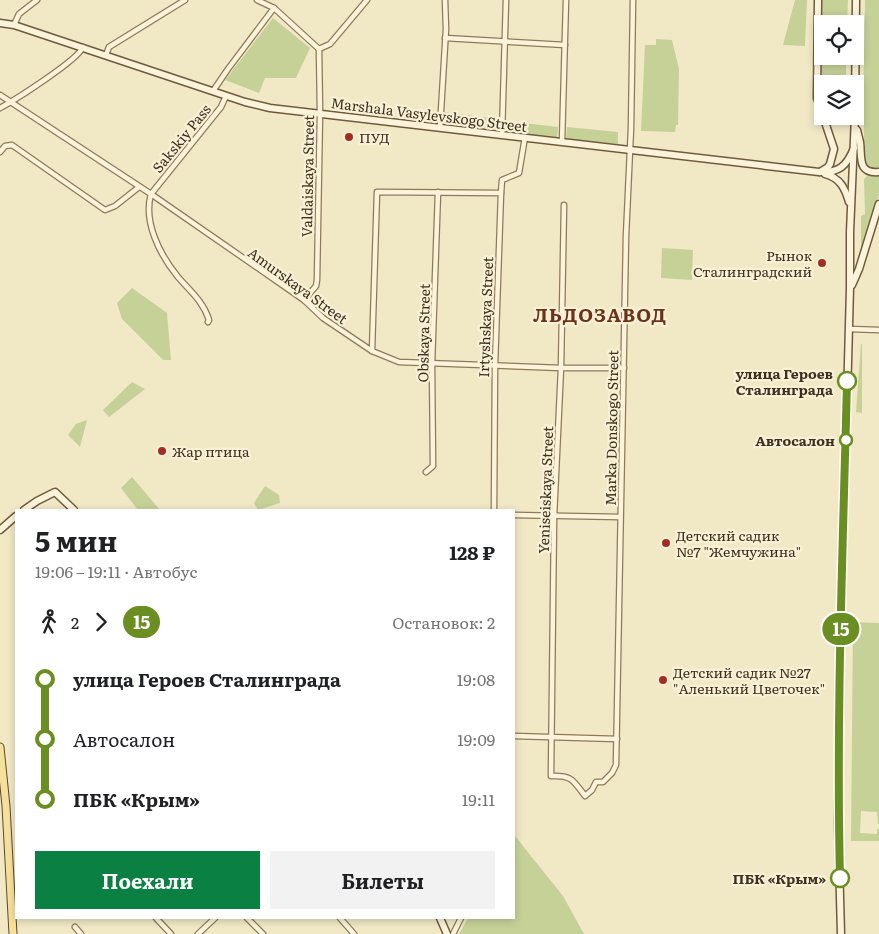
<!DOCTYPE html>
<html lang="ru">
<head>
<meta charset="utf-8">
<style>
	:root { --surface:#fff; --page:#f2f2f2; --text:#202124; --muted:#757577; --accent:#0b8043 }
	body { margin:0; font-family:Literata,serif; background:var(--page); color:var(--text); height:100vh; display:flex; flex-direction:column; font-size:19px; white-space:nowrap }
	* { box-sizing:border-box; margin:0 }
	p { font-size:16px; color:var(--muted) }
	.icon { flex:none; width:28px; height:28px; fill:none; stroke:currentColor; stroke-width:2; stroke-linecap:round; stroke-linejoin:round }
	.map { position:relative; flex:1; overflow:hidden }
	.drawer { position:absolute; left:15px; top:509px; width:500px; height:410px; display:flex; flex-direction:column; background:var(--surface); border-radius:0px; box-shadow:0 2px 8px #0003 }
	.drawer>* { flex:none }
	.badge { padding:0 10px; border-radius:16px; font-size:18px; line-height:32px }
	.fabs { position:absolute; left:814px; top:15px; display:grid; gap:10px }
	.fabs a { display:grid; place-items:center; width:50px; height:50px; border-radius:0px; background:var(--surface); box-shadow:0 2px 8px #0003; font-size:25px }
	.map>.badge { position:absolute; translate:-50% -50%; box-shadow:0 0 0 2px #fff }
	.legs { display:flex; align-items:center; gap:8px; height:55px; padding:0 20px; font-size:16px }
	.legs p { margin-inline-start:auto }
	.summary { display:flex; align-items:center; justify-content:space-between; height:85px; padding:0 20px }
	h1 { font-size:28px; font-weight:700; line-height:38px }
	.action { display:flex; gap:10px; margin-top:auto; padding:10px 20px }
	.action a { flex:1; height:58px; border-radius:0px; background:var(--accent); color:#fff; font-size:20px; font-weight:700; line-height:58px; text-align:center }
	.action a+a { background:var(--page); color:var(--text) }
	ul { padding:0 20px; list-style:none }
	li { display:flex; align-items:center; gap:18px; height:60px; font-size:19px }
	li i { display:grid; place-items:center; width:8px; height:100%; margin:0 6px; background:currentColor }
	li i::after { content:''; width:12px; height:12px; margin:-6px; border:4px solid; border-radius:50%; background:var(--surface) }
	li p { margin-inline-start:auto }
	li:first-child i { background:linear-gradient(#0000 50%,currentColor 0) }
	li:last-child i { background:linear-gradient(currentColor 50%,#0000 0) }
	.map>svg:first-child { display:block }
	.green { fill:#c6d198 }
	.lines { fill:none; stroke-linecap:round; stroke-linejoin:round }
	.street-casing { stroke:#8e7a5a; stroke-width:7 }
	.secondary-casing { stroke:#705a3d; stroke-width:9 }
	.primary-casing { stroke:#5c472e; stroke-width:9 }
	.street { stroke:#fbf4da; stroke-width:4.5 }
	.secondary { stroke:#fbf4da; stroke-width:6 }
	.primary { stroke:#f6e19c; stroke-width:7 }
	.line-1-casing { stroke:#fff; stroke-width:11 }
	.line-1 { stroke:#6b8e23; stroke-width:8 }
	.poi-dot { fill:#a22d25; stroke:#f8f1d6; stroke-width:2 }
	.stop-1-dot { fill:#fff; stroke:#6b8e23; stroke-width:2.5 }
	.labels { text-anchor:middle; dominant-baseline:central; stroke-width:4.5; stroke-linejoin:round; paint-order:stroke }
	.street-label { font-size:14px; fill:#3e301f; stroke:#f8f1d6 }
	.poi-label { font-size:14px; fill:#3e301f; stroke:#f8f1d6; text-anchor:start }
	.stop-label { font-size:14px; font-weight:bold; fill:#3e301f; stroke:#f8f1d6; text-anchor:end }
	.district-label { font-size:19px; font-weight:bold; letter-spacing:1px; fill:#6d321b; stroke:#f8f1d6 }
</style>
</head>
<body>
<div class="map">
<svg width="879" height="934" viewBox="0 0 879 934">
	<rect width="100%" height="100%" fill="#f1e8c6"/>
	<g class="green">
		<polygon points="795,0 807,0 805,46 783,45"/>
		<polygon points="822,0 848,0 847,24 822,24 822,56 846,56 846,84 822,84 822,100 821,63"/>
		<path d="M 865,0 L 879,0 L 879,169 C 871,172 868,166 865,160 L 863,109 Z"/>
		<polygon points="273,18 310,48 296,78 265,78 259,93 225,80"/>
		<polygon points="656,39 672,40 679,69 678,125 676,125 675,132 641,131 645,45 656,45"/>
		<polygon points="443,112 498,119 497,129 446,123"/>
		<polygon points="506,121 558,127 557,139 505,131"/>
		<polygon points="567,127 618,132 618,144 566,139"/>
		<polygon points="869,174 879,176 879,194 861,252 861,216 865,214 864,179"/>
		<polygon points="662,248 693,250 692,280 661,278"/>
		<polygon points="132,288 167,313 171,360 163,360 122,319 117,303"/>
		<polygon points="861,344 862,344 862,413 856,412"/>
		<polygon points="132,382 145,389 109,417 103,410"/>
		<polygon points="87,420 80,447 68,435 76,424"/>
		<polygon points="132,477 160,510 138,510 121,488"/>
		<polygon points="265,486 279,495 280,503 258,510 254,503"/>
		<polygon points="853,622 879,623 879,824 878,824 877,812 861,811 860,833 877,834 877,829 879,829 879,841 851,841"/>
		<polygon points="515,836 563,896 584,934 459,934 468,918 514,918"/>
	</g>
	<g class="lines">
		<defs>
			<g id="street">
				<polyline points="257,0 274,8 319,49"/>
				<polyline points="14,25 19,14 37,0"/>
				<polyline points="445,38 565,45"/>
				<polyline points="319,49 330,44 367,0"/>
				<polyline points="106,55 109,47 185,0"/>
				<polyline points="213,91 228,69 274,8"/>
				<polyline points="0,95 151,194 304,300 323,318 372,351 399,362 561,368 624,368"/>
				<path d="M 0,108 C 15,100 78,60 83,47"/>
				<polyline points="440,127 446,29 445,0"/>
				<polyline points="502,134 506,0"/>
				<polyline points="562,142 566,0"/>
				<polyline points="0,152 5,146 12,145 105,210 115,206 139,187"/>
				<path d="M 564,205 L 561,368 L 554,517 L 551,776 C 572,775 573,780 585,796 L 592,790 L 596,782 L 603,782 L 612,773 L 616,765 L 626,236 L 631,128 L 633,0"/>
				<polyline points="304,300 316,286 317,280 320,113 319,49"/>
				<path d="M 208,322 L 209,320 C 203,301 190,291 178,277 C 160,255 143,222 151,194 L 221,107 L 226,96"/>
				<polyline points="849,329 879,330"/>
				<polyline points="372,351 377,192 501,193"/>
				<polyline points="426,472 433,466 432,364 438,192"/>
				<polyline points="494,510 495,365 501,193 502,180 519,173 525,137"/>
				<polyline points="514,515 620,517"/>
				<polyline points="514,736 617,739"/>
				<polyline points="156,918 171,934"/>
				<polyline points="247,918 263,934"/>
				<polyline points="340,918 354,934"/>
				<polyline points="75,927 81,934"/>
				<polyline points="198,934 215,918"/>
				<polyline points="453,934 461,918"/>
			</g>
			<g id="secondary">
				<polyline points="818,0 817,98 834,149 830,164 828,167 820,172"/>
				<path d="M 0,23 L 14,25 L 245,102 L 270,108 L 819,172 C 839,173 847,166 854,148"/>
				<polyline points="855,111 856,0"/>
				<path d="M 857,130 C 858,134 859,138 860,142 C 862,157 857,174 879,172"/>
				<path d="M 825,174 C 840,178 845,188 849,202"/>
				<polyline points="852,285 859,269 879,204"/>
				<polyline points="24,510 37,501 55,492 74,510"/>
				<polyline points="0,530 16,516"/>
				<polyline points="440,918 447,934"/>
				<polyline points="841,934 838,823 841,622 850,288 850,232 855,116"/>
			</g>
			<polyline id="primary" points="0,747 6,806 13,934"/>
		</defs>
		<use href="#street" class="street-casing"/>
		<use href="#secondary" class="secondary-casing"/>
		<use href="#primary" class="primary-casing"/>
		<use href="#street" class="street"/>
		<use href="#secondary" class="secondary"/>
		<use href="#primary" class="primary"/>
	</g>
	<g class="lines">
		<defs>
			<path id="line-1" d="M 840,878 C 836,712 843,547 847,381"/>
		</defs>
		<use href="#line-1" class="line-1-casing"/>
		<use href="#line-1" class="line-1"/>
	</g>
	<g class="poi-dot">
		<circle cx="349" cy="137" r="5"/>
		<circle cx="822" cy="263" r="5"/>
		<circle cx="162" cy="451" r="5"/>
		<circle cx="666" cy="543" r="5"/>
		<circle cx="663" cy="680" r="5"/>
	</g>
	<g class="stop-1-dot">
		<circle cx="847" cy="381" r="9"/>
		<circle cx="846" cy="440" r="6"/>
		<circle cx="840" cy="878" r="9"/>
	</g>
	<g class="labels">
		<g class="street-label">
			<text transform="translate(429 114) rotate(7)">Marshala Vasylevskogo Street</text>
			<text transform="translate(181 138) rotate(-51)">Sakskiy Pass</text>
			<text transform="translate(307 176) rotate(-89)">Valdaiskaya Street</text>
			<text transform="translate(298 285) rotate(36)">Amurskaya Street</text>
			<text transform="translate(485 317) rotate(-88)">Irtyshskaya Street</text>
			<text transform="translate(423 333) rotate(-89)">Obskaya Street</text>
			<text transform="translate(611 428) rotate(-89)">Marka Donskogo Street</text>
			<text transform="translate(545 490) rotate(-88)">Yeniseiskaya Street</text>
		</g>
		<g class="poi-label">
			<text x="359" y="137">ПУД</text>
			<text x="812" y="255" text-anchor="end">Рынок<tspan x="812" dy="16">Сталинградский</tspan></text>
			<text x="172" y="451">Жар птица</text>
			<text x="676" y="535">Детский садик<tspan x="676" dy="16">№7 "Жемчужина"</tspan></text>
			<text x="673" y="672">Детский садик №27<tspan x="673" dy="16">"Аленький Цветочек"</tspan></text>
		</g>
		<g class="stop-label">
			<text x="833" y="373">улица Героев<tspan x="833" dy="16">Сталинграда</tspan></text>
			<text x="835" y="440">Автосалон</text>
			<text x="826" y="878">ПБК «Крым»</text>
		</g>
		<g class="district-label">
			<text x="600" y="314">ЛЬДОЗАВОД</text>
		</g>
	</g>
</svg>
<div class="fabs">
<a><svg class="icon" aria-label="locate" viewBox="0 0 24 24"><circle cx="12" cy="12" r="6"/><path d="M12 2v4M12 18v4M2 12h4M18 12h4"/></svg></a>
<a><svg class="icon" aria-label="layers" viewBox="0 0 24 24"><path d="M12 4l9 5-9 5-9-5zM3 14l9 5 9-5"/></svg></a>
</div>
<b class="badge" style="left:841px;top:629px;background:#6b8e23;color:#fff">15</b>
<section class="drawer">
<div class="summary"><div><h1>5 мин</h1><p>19:06 – 19:11 · Автобус</p></div><b>128 ₽</b></div>
<div class="legs"><svg class="icon" aria-label="walk" viewBox="0 0 24 24"><circle cx="13" cy="4" r="2"/><path d="M13 8l-2 6 4 7M11 14l-3 7M7 12l3-4h3l4 4"/></svg>2<svg class="icon" aria-label="forward" viewBox="0 0 24 24"><path d="M9 5l7 7-7 7"/></svg><b class="badge" style="background:#6b8e23;color:#fff">15</b><p>Остановок: 2</p></div>
<ul>
<li><i style="color:#6b8e23"></i><b>улица Героев Сталинграда</b><p>19:08</p></li>
<li><i style="color:#6b8e23"></i><span>Автосалон</span><p>19:09</p></li>
<li><i style="color:#6b8e23"></i><b>ПБК «Крым»</b><p>19:11</p></li>
</ul>
<div class="action"><a>Поехали</a><a>Билеты</a></div>
</section>
</div>
</body>
</html>
